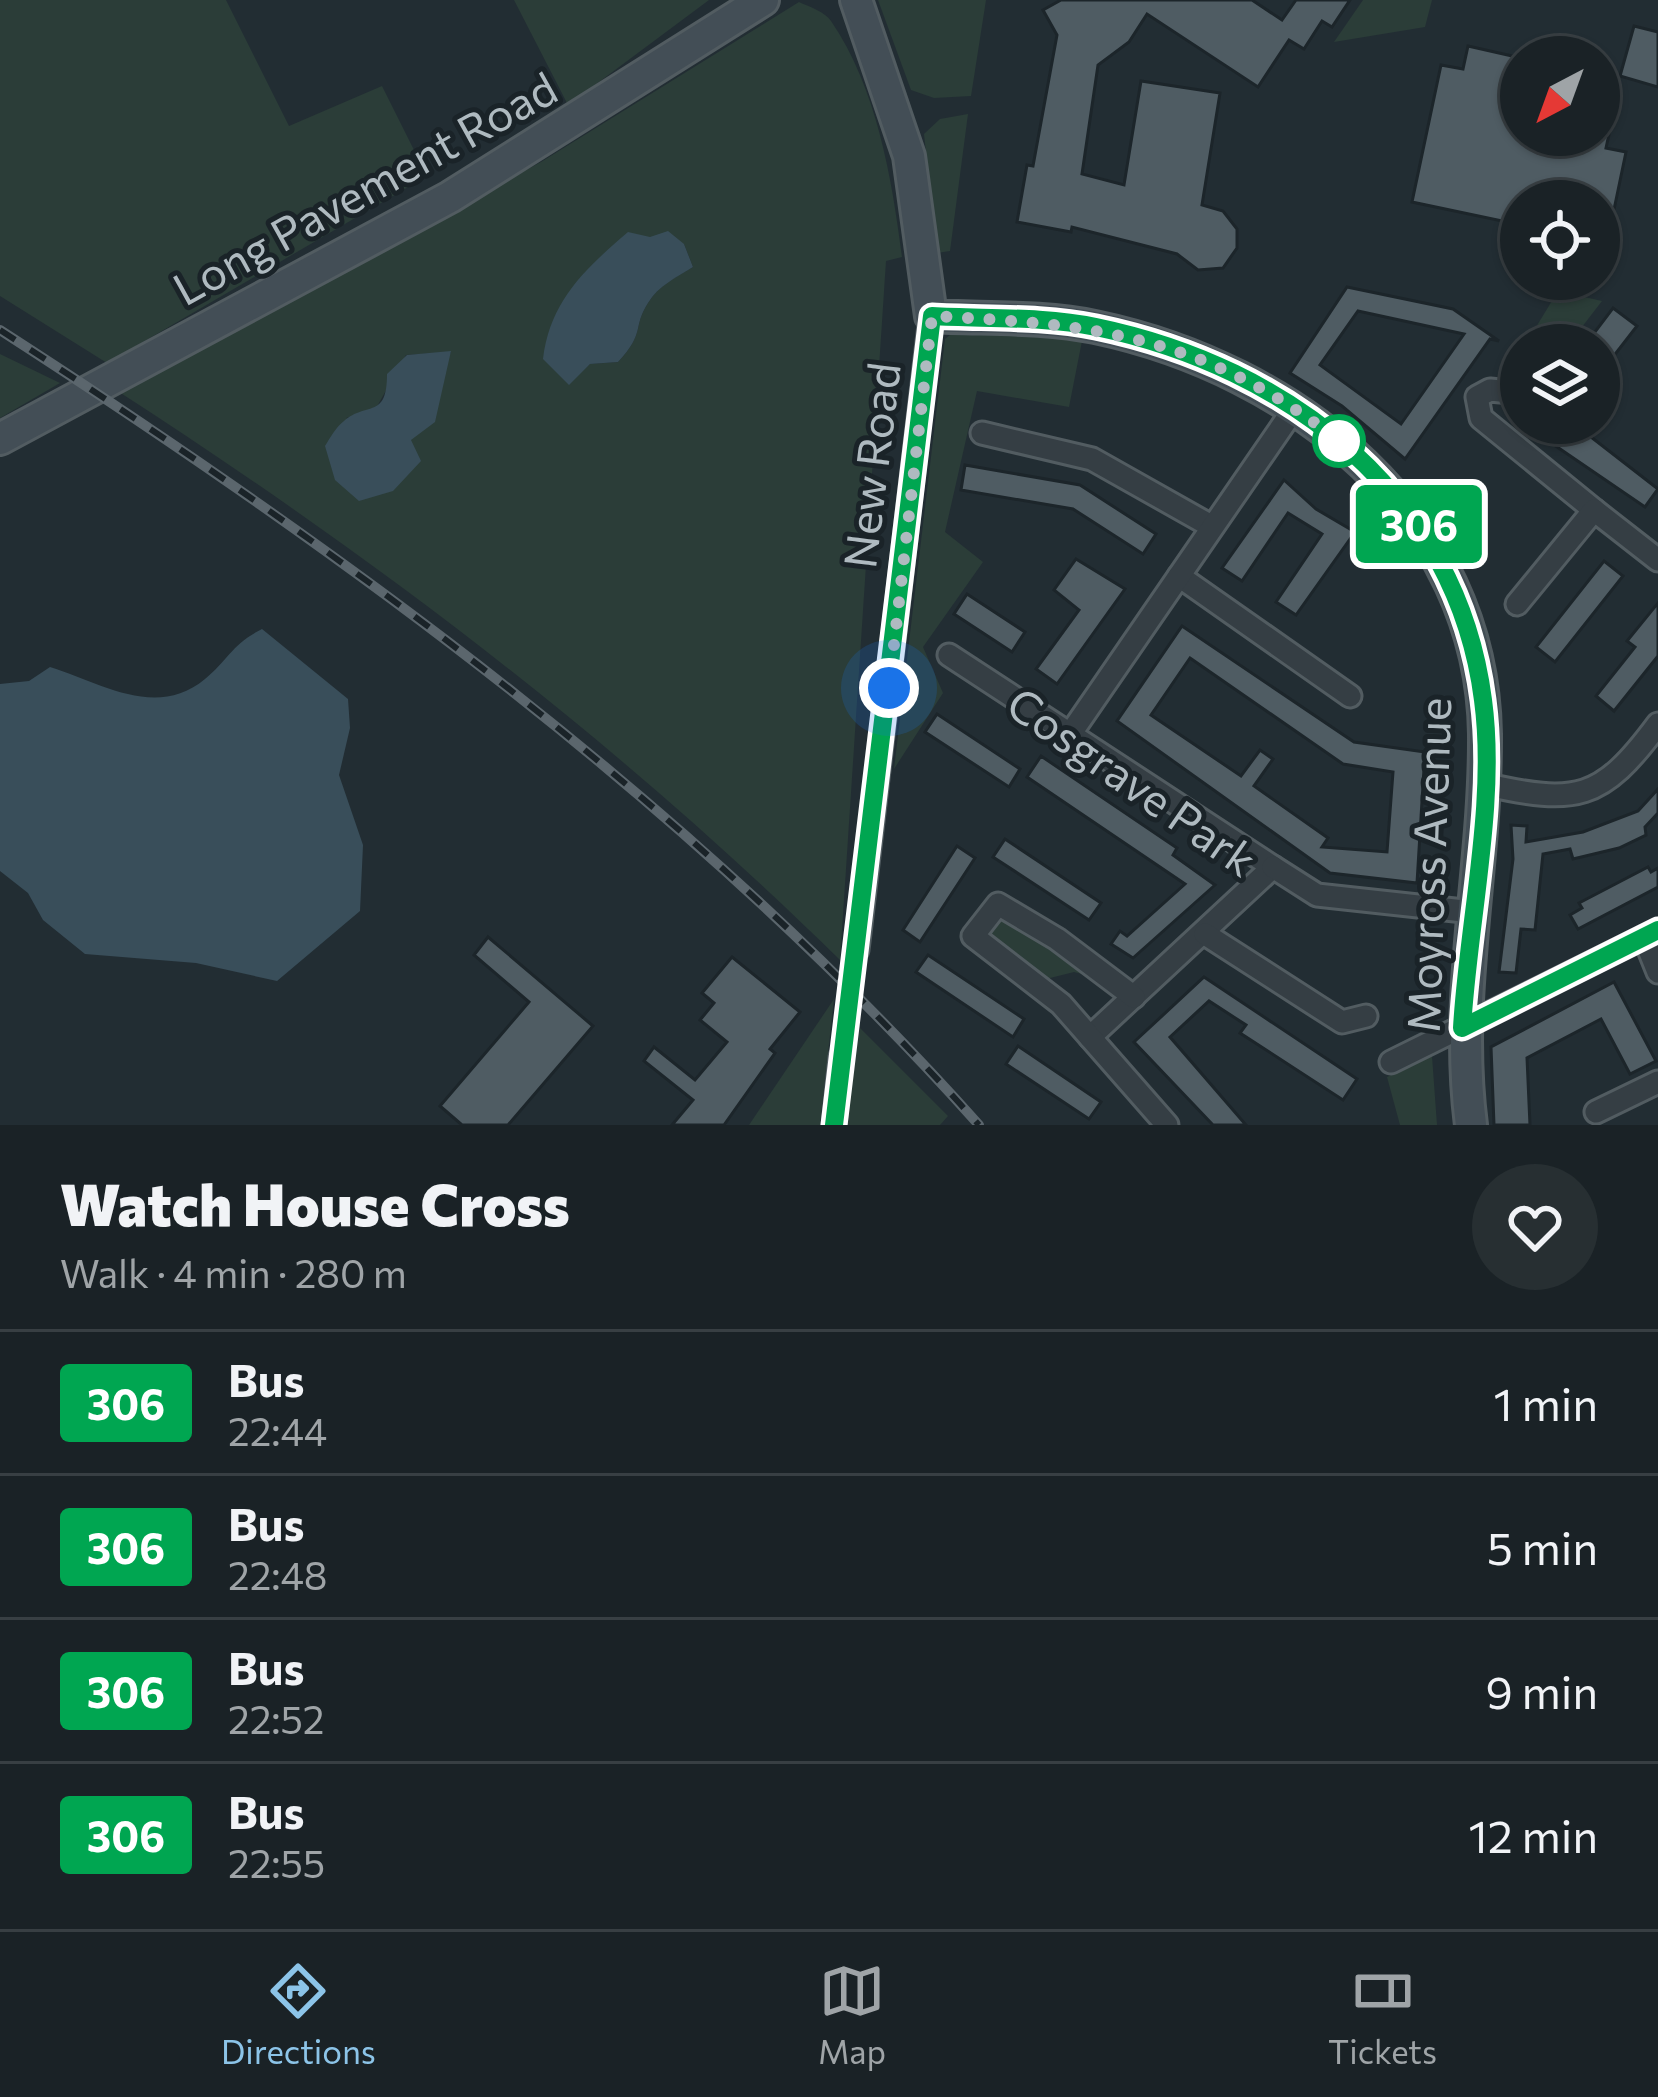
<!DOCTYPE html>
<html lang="en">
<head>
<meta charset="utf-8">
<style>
	:root { --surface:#1a2226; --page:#272f32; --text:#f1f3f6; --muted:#9fa4a7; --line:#383f43; --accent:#8cc4e8 }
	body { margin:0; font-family:Commissioner,sans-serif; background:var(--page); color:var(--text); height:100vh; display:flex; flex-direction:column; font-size:45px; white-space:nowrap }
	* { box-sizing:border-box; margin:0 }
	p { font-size:39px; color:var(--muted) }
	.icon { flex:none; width:66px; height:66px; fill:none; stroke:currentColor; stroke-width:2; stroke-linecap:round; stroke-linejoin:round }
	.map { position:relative; height:1125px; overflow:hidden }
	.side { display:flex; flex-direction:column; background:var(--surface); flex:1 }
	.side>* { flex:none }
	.badge { padding:0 24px; border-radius:9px; font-size:42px; line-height:78px }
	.needle { width:78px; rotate:221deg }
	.buttons { position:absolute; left:1500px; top:36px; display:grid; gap:24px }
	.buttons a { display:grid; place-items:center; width:120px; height:120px; border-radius:50%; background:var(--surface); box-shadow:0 3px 9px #0004,0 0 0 3px var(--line); font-size:60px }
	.you { position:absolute; width:60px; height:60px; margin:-30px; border:9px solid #fff; border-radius:50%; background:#1a73e8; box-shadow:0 0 0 18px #1a73e833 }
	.map>.badge { position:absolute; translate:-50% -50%; box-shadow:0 0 0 6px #fff }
	.round { display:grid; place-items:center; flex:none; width:126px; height:126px; border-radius:63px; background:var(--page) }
	.head { display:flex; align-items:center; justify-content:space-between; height:204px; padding:0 60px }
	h1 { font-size:57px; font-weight:800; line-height:90px }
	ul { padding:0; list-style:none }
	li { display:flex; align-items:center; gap:36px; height:144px; padding:0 60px; border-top:3px solid var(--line) }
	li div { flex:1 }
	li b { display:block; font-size:45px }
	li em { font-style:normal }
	li .badge { min-width:132px; font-weight:700; text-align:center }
	.tabs { display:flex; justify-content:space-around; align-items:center; height:168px; border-top:3px solid var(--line); background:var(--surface); font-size:33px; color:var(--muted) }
	.tabs a { display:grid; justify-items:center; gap:6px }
	.tabs .on { color:var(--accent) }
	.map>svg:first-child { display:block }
	.green { fill:#2b3d38; fill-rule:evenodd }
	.water { fill:#394e5a }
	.building { fill:#4f5c63; stroke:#1c252a; stroke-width:3; fill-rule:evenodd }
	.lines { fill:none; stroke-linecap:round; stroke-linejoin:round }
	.street-casing { stroke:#525c61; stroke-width:27 }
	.secondary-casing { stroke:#525c61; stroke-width:36 }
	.street { stroke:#353e44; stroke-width:21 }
	.secondary { stroke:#434e56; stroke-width:30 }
	.rail-casing { stroke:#5b666d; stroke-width:10 }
	.rail { stroke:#1a2328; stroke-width:6; stroke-dasharray:18; stroke-linecap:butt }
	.line-casing { stroke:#fff; stroke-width:27 }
	.line { stroke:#00a651; stroke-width:18 }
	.walk { stroke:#afbac0; stroke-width:12; stroke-dasharray:0 21.6 }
	.stop-dot { fill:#fff; stroke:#00a651; stroke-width:6 }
	.labels { text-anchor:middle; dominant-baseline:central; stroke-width:10; stroke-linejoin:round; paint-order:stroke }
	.street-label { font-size:45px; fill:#afbac0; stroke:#1a2328 }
</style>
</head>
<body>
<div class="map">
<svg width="1658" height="1125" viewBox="0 0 1658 1125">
	<rect width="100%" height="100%" fill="#222d33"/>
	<g class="green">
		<polygon points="0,0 226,0 289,126 382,86 427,176 107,363 0,296"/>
		<polygon points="514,0 709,0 568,105"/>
		<polygon points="878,0 986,0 971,96 934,98 911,90"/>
		<polygon points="1363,0 1432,0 1425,27 1334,42"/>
		<path d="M 799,2 C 810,7 825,12 831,21 C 877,88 892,179 902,257 L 886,261 L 840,960 C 616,740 379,560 116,390 L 541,162 ZM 684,244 L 693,267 C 676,277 658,286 648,303 C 632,328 646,332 618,362 L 590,364 L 568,384 ZM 451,352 L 411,440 L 346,418 L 375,410 L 406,355 Z"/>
		<polygon points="968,114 950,251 937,253 924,134 940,119"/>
		<polygon points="1558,291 1602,301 1568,345 1533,332"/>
		<polygon points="963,325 1046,331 1082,341 1069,407 977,391 945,532 983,562 923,647 943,693 894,769 945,339"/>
		<polygon points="0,354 60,383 0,418"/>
		<polygon points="1001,915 1094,977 1074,972 1046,979 986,938"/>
		<polygon points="834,999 820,1125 749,1125"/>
		<polygon points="860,1028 948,1116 940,1125 846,1125"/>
		<polygon points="1432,1056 1437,1125 1400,1125 1387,1077"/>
	</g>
	<g class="water">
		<path d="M 668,231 L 684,244 L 693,267 C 677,277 658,286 648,303 C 632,328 646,332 618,362 L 590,364 L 569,385 L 543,359 C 550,301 585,269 628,232 L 650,237 Z"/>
		<path d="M 451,351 L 435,422 L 411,440 L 421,461 L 393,491 L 359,501 L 335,480 L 325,446 C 330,438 336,427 344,421 C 367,401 387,420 387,374 L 407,355 Z"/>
		<path d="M 262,629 L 348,699 L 350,728 L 339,775 L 363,845 L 360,911 L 277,981 L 196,963 L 85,954 L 43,920 L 28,893 L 0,871 L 0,684 L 29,681 L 50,667 C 99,682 156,720 205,679 C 228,660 232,644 262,629 Z"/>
	</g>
	<g class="building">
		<polygon points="1061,0 1252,0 1282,20 1296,0 1350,0 1332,27 1322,21 1304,49 1289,40 1258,87 1147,14 1129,42 1098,65 1082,174 1124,185 1141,81 1220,93 1202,205 1223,211 1237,229 1237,248 1223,268 1198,270 1177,254 1072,227 1071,232 1017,222 1027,165 1033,166 1057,35 1043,10"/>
		<polygon points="1634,26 1658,32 1658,87 1620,76"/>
		<polygon points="1468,46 1521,58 1521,135 1599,135 1599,98 1616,102 1606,148 1626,152 1606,248 1599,248 1599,201 1521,201 1521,225 1412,202 1441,65 1463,69"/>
		<path d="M 1347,287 L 1453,309 L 1499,341 L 1490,339 L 1405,459 L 1342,406 L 1290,373 ZM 1358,311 L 1464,334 L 1401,424 L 1320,365 Z"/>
		<polygon points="1613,308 1637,326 1599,375 1599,345 1585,345"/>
		<polygon points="1522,423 1573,423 1658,489 1645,507"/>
		<polygon points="965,465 1080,485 1156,534 1143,554 1073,509 961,490"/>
		<polygon points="1284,480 1316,509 1355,532 1296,615 1276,602 1322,534 1288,513 1242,581 1222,568"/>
		<polygon points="1076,559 1125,589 1057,684 1036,669 1079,610 1054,590"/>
		<polygon points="1604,561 1623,576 1555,662 1536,647"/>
		<polygon points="967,594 1025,632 1012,652 954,614"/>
		<polygon points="1658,603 1658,656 1614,711 1596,696 1635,647 1627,641"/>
		<path d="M 1182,626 L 1354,742 L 1425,752 L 1417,883 L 1330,873 L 1117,721 ZM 1190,658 L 1343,764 L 1393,772 L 1387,852 L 1322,847 L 1328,838 L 1254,786 L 1273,759 L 1260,750 L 1241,776 L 1151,715 Z"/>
		<polygon points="937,714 1020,769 1009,787 925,732"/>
		<polygon points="1041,756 1177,848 1173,855 1215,885 1133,958 1111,944 1120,931 1127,936 1185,884 1027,777"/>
		<polygon points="1658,789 1658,813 1645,827 1646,835 1619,848 1573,859 1570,849 1543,854 1535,930 1521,929 1516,973 1499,972 1513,859 1511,825 1527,826 1526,842 1583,832 1638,811"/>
		<polygon points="1005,839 1101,903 1089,920 993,857"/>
		<polygon points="957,846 975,858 920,942 903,930"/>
		<polygon points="1648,867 1651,872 1658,868 1658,887 1578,929 1570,915 1582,908 1579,903"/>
		<polygon points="488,937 593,1026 508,1125 462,1125 440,1106 529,1002 474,955"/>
		<polygon points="928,955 1024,1019 1013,1037 916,972"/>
		<polygon points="732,957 800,1012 770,1049 775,1053 724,1125 672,1125 693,1100 644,1061 654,1047 695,1080 727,1042 700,1020 714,1003 702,993"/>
		<polygon points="1204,977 1357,1079 1343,1100 1240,1033 1246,1025 1209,1001 1170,1037 1246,1125 1213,1125 1134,1042"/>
		<polygon points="1614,982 1656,1061 1630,1074 1601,1019 1527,1058 1530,1125 1494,1125 1491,1047"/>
		<polygon points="1018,1046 1101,1102 1089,1119 1006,1064"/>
	</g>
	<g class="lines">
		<defs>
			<g id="street">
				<polyline points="1521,393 1490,390 1477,397 1481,418 1594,510"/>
				<polyline points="982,433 1092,459 1211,526"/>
				<polyline points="1179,576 1350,696"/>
				<polyline points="1517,604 1594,510 1658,560"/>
				<polyline points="949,655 1273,867 1090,1037"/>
				<polyline points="1071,733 1294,409"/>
				<path d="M 1483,784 C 1577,805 1601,801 1658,724"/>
				<polyline points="1273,867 1317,895 1473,912"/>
				<polyline points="1205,934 1342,1022 1366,1016"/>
				<polyline points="1644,937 1658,972"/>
				<polyline points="857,950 931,316"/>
				<polyline points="1134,997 1057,939 998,904 973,936 1061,1004 1167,1125"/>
				<polyline points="1391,1062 1658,930"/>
				<polyline points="1596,1112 1658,1082"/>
				<polyline points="834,1125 841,1057"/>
			</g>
			<g id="secondary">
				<path d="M 856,0 L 909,156 L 931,316 C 984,319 1043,316 1095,327 C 1295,369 1482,516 1485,734 C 1486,866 1454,993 1471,1125"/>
				<polyline points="0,439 450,197 763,0"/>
			</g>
		</defs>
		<use href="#street" class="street-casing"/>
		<use href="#secondary" class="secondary-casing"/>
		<use href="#street" class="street"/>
		<use href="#secondary" class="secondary"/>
		<defs>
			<path id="rail" d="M 0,330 C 352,557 699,811 979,1125"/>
		</defs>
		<use href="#rail" class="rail-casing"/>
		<use href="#rail" class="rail"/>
	</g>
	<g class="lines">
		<defs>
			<path id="line" d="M 834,1125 L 932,316 C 985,319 1043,316 1096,327 C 1289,367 1457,496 1483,700 C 1497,803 1468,923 1462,1028 L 1658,930"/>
		</defs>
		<use href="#line" class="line-casing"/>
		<use href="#line" class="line"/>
		<path class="walk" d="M 889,688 L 932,316 C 1095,324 1205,336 1339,441"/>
	</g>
	<circle class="stop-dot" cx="1339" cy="441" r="24"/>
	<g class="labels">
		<g class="street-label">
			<text transform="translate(364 187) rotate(-29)">Long Pavement Road</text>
			<text transform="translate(870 465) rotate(-83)">New Road</text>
			<text transform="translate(1133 780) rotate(35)">Cosgrave Park</text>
			<text transform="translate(1427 865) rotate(-88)">Moyross Avenue</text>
		</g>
	</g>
</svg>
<div class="buttons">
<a><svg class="needle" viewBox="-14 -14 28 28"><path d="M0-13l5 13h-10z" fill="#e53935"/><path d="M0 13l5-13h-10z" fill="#9fa4a7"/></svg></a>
<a><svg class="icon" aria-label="locate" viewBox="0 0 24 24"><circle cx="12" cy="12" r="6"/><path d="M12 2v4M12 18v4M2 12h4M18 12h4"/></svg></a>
<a><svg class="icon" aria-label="layers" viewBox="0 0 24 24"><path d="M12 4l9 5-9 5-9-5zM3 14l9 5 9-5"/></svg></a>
</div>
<div class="you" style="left:889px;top:688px"></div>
<b class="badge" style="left:1419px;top:524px;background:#00a651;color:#fff">306</b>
</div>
<section class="side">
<div class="head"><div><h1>Watch House Cross</h1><p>Walk · 4 min · 280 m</p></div><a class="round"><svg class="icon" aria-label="heart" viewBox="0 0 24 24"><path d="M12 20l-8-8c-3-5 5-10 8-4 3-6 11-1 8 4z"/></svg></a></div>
<ul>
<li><span class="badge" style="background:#00a651;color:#fff">306</span><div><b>Bus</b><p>22:44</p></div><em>1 min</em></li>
<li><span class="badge" style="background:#00a651;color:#fff">306</span><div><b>Bus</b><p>22:48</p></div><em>5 min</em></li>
<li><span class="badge" style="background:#00a651;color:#fff">306</span><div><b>Bus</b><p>22:52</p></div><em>9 min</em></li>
<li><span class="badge" style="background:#00a651;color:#fff">306</span><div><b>Bus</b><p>22:55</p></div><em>12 min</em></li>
</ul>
</section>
<nav class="tabs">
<a class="on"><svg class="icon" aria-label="directions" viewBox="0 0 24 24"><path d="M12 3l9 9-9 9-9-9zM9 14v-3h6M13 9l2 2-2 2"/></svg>Directions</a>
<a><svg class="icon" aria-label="map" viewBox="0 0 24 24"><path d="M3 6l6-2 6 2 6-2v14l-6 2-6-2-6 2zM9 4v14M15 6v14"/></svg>Map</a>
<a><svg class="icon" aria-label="tickets" viewBox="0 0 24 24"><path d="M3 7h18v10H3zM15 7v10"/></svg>Tickets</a>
</nav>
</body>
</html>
